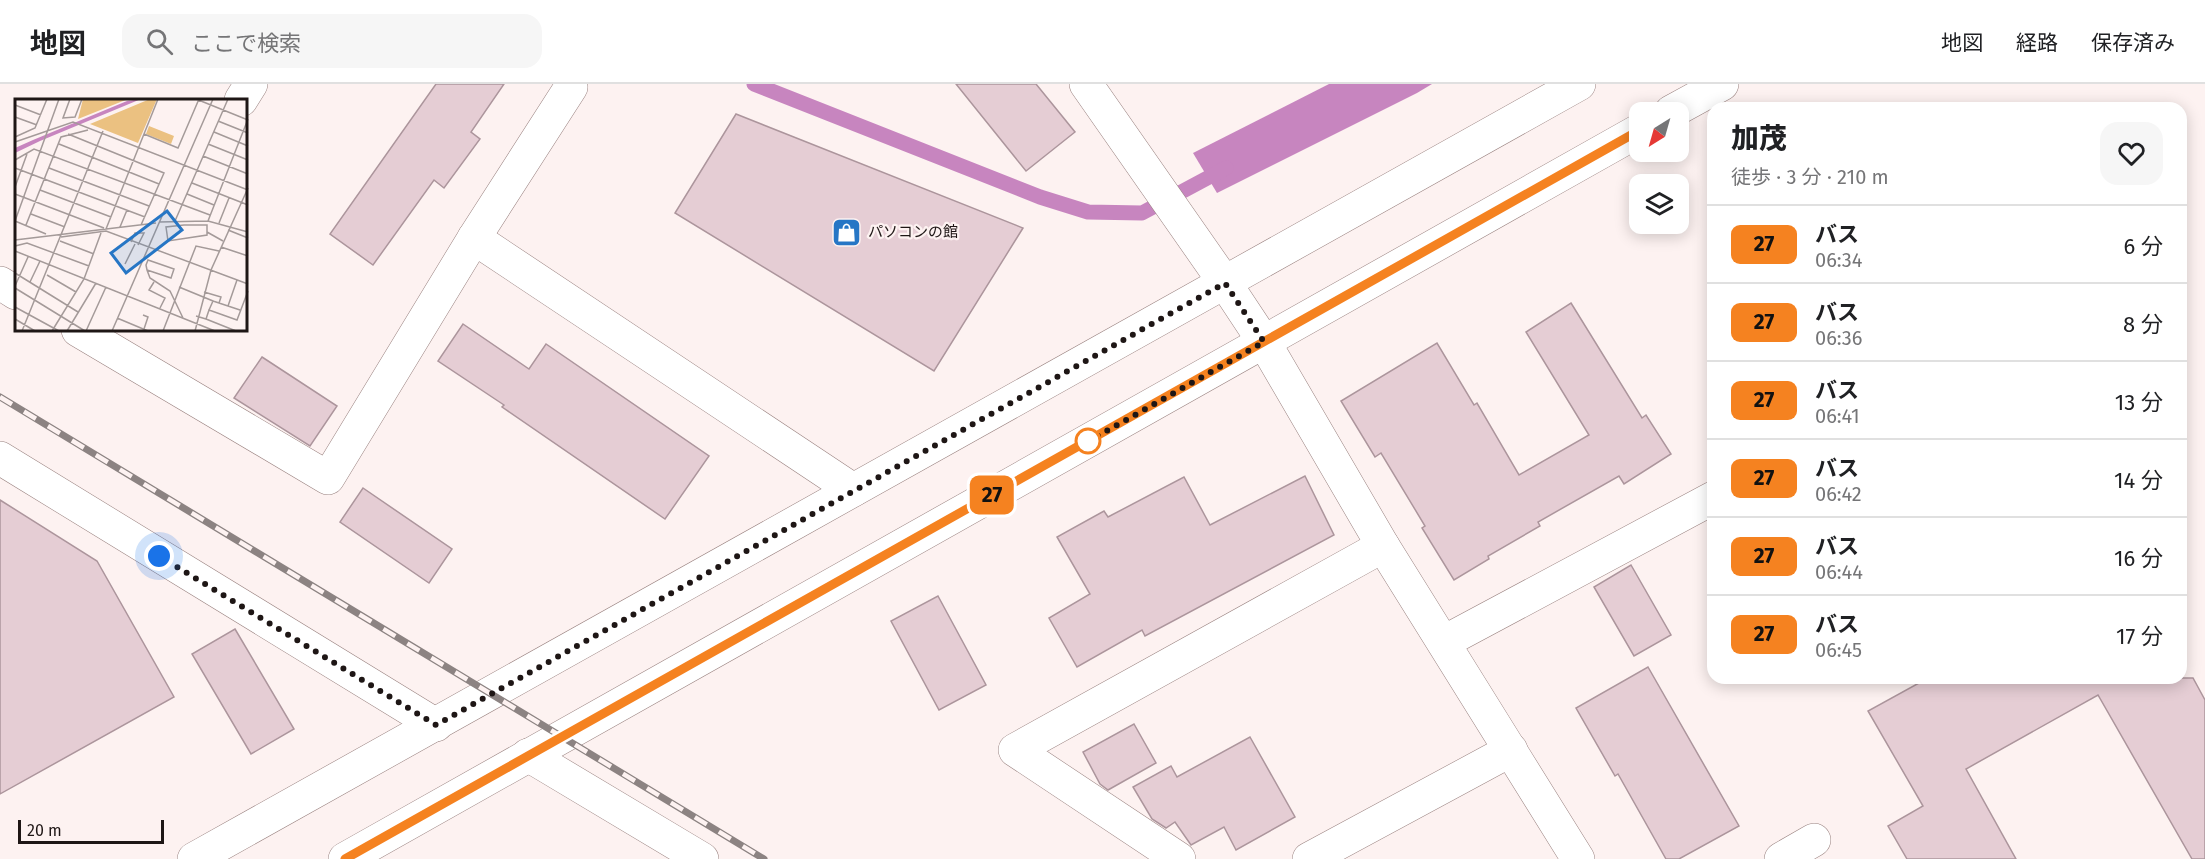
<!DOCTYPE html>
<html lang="ja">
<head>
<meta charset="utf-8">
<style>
	:root { --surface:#fff; --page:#f6f6f6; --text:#202124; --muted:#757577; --line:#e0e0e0 }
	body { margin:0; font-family:"Fira Sans","Noto Sans JP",sans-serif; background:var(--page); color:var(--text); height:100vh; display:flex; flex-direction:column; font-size:22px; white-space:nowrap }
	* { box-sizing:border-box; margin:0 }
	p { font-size:20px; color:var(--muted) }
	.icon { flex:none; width:33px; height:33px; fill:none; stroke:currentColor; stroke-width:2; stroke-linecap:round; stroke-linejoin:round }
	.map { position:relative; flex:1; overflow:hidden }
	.details { position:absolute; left:1707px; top:18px; width:480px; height:582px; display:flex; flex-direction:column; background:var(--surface); border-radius:18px; box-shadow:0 3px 15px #0003 }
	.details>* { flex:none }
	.badge { padding:0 12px; border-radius:9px; font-size:21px; line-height:39px }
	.needle { width:39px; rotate:217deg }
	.controls { position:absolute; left:1629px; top:18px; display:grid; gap:12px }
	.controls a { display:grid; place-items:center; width:60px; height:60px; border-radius:12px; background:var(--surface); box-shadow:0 3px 15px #0003; font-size:30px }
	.scale { position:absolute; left:18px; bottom:15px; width:146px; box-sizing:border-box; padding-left:6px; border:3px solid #1e1615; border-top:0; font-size:16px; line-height:21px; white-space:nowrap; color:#1e1615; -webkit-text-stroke:4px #fdf2f1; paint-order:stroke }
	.you { position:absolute; width:30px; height:30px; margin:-15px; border:4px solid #fff; border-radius:50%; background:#1a73e8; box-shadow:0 0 0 9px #1a73e833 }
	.map>.badge { position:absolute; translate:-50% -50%; box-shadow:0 0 0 3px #fff }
	.round { display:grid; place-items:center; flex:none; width:63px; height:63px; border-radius:18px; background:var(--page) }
	.head { display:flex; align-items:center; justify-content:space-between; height:102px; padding:0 24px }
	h1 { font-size:28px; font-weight:800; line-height:45px }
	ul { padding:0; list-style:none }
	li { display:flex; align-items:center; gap:18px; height:78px; padding:0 24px; border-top:2px solid var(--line) }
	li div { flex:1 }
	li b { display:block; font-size:22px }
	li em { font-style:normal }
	li .badge { min-width:66px; font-weight:700; text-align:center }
	header { display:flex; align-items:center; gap:36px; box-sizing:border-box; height:84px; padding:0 30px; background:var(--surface); border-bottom:2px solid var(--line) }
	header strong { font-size:28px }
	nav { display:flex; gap:33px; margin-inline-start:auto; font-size:21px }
	.search { width:420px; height:54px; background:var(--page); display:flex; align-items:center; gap:15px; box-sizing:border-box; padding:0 21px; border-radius:18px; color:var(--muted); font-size:22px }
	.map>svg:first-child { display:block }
	.water { fill:#c785bf }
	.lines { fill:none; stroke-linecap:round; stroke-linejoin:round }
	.stream { stroke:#c785bf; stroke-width:15 }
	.building { fill:#e5cdd4; stroke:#ac959c; stroke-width:1.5 }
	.minor-casing { stroke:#9a8381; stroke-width:34 }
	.minor { stroke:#fff; stroke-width:33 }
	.rail-casing { stroke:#8c8382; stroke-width:7 }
	.rail { stroke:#fdf2f1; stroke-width:4.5; stroke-dasharray:14; stroke-linecap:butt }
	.line-casing { stroke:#fff; stroke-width:14 }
	.line { stroke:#f58220; stroke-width:9 }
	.walk { stroke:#1e1615; stroke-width:6; stroke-dasharray:0 10.8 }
	.stop-dot { fill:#fff; stroke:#f58220; stroke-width:3 }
	.labels { text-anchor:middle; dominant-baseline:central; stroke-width:4.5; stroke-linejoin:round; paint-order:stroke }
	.poi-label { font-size:15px; fill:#1e1615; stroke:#fdf2f1; text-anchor:start }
	.inset-road { fill:none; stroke:#a49a99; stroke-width:1.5 }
	.view { fill:#2676c5; fill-opacity:0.15; stroke:#2676c5; stroke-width:3 }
	.inset-edge { fill:none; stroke:#1e1615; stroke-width:3 }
</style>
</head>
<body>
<header>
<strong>地図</strong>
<div class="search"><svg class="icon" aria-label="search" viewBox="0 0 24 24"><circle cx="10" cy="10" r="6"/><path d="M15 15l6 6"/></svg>ここで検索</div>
<nav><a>地図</a><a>経路</a><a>保存済み</a></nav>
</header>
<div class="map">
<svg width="2205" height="775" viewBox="0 0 2205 775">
	<rect width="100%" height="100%" fill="#fdf2f1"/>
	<polygon class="water" points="1329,0 1432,0 1417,9 1217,109 1193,69"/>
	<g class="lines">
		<polyline class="stream" points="754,0 1040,113 1088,128 1142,129 1226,84"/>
	</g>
	<g class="building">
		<polygon points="436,0 504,0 471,48 480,55 444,104 434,96 373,181 330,150"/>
		<polygon points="956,0 1036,0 1075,48 1026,87"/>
		<polygon points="736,30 1023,144 934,287 675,129"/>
		<polygon points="1571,219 1642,334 1646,331 1671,370 1624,400 1619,392 1538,438 1540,442 1488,472 1489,475 1454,496 1422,444 1425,442 1381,369 1375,373 1341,317 1437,259 1474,321 1477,319 1519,391 1589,351 1526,248"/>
		<polygon points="463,240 529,285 546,260 709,372 665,435 502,323 504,321 438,277"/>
		<polygon points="262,273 337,322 310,362 234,314"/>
		<polygon points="1305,392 1334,451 1145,552 1142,546 1077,583 1049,534 1090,510 1057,453 1104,427 1108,433 1184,393 1210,441"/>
		<polygon points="363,404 452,465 429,499 340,438"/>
		<polygon points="0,416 97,477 174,613 0,710"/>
		<polygon points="1631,481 1671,551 1634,572 1594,503"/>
		<polygon points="938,512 986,601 939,626 891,537"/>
		<polygon points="235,545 294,645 251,670 192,570"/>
		<polygon points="1648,583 1739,742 1679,775 1666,775 1618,690 1615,692 1576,624"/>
		<polygon points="1928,594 2193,594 2205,616 2205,775 2192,775 2098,611 1966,685 2016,775 1907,775 1888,742 1923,722 1868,627"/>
		<polygon points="1134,640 1156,679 1108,706 1100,700 1083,668"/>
		<polygon points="1250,653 1295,733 1236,766 1224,743 1191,761 1175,738 1166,744 1152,735 1133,703 1171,682 1177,693"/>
	</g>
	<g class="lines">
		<defs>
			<g id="minor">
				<polyline points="1086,0 1225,199 1264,258 1383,462 1578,775"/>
				<polyline points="241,16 251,0"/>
				<polyline points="1671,28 1722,0"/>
				<polyline points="474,154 853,406"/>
				<polyline points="0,199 16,209"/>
				<polyline points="78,246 328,394 474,154 571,3 570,0"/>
				<polyline points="0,374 436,641"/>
				<polyline points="1444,558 1713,414"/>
				<polyline points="528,671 702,775"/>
				<polyline points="194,775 1579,0"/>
				<polyline points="345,775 1640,46"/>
				<polyline points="1179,775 1015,666 1383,462"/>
				<polyline points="1309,775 1511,666"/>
				<polyline points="1781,775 1814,756"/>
			</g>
		</defs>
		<use href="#minor" class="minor-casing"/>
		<use href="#minor" class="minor"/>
		<defs>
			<polyline id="rail" points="0,313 764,775"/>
		</defs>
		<use href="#rail" class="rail-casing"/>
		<use href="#rail" class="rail"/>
	</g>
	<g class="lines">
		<defs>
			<polyline id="line" points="345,775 1640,46"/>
		</defs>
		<use href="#line" class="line-casing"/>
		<use href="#line" class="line"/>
		<polyline class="walk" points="159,472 436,641 1225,199 1264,258 1080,362 1088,357"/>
	</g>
	<defs>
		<symbol id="shop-square" viewBox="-11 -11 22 22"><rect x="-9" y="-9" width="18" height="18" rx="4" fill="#2676c5" stroke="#fdf2f1"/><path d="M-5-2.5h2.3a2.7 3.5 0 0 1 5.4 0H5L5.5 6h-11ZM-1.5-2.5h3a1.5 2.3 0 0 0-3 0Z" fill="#fff"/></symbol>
	</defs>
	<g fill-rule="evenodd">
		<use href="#shop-square" x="830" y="132" width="33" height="33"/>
	</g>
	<circle class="stop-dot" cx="1088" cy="357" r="12"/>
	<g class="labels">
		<g class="poi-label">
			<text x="868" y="148">パソコンの館</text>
		</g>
	</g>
	<g transform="translate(15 15)">
		<rect width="232" height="232" fill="#fdf2f1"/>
		<path d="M 68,0 L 113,0 L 63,20 ZM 135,0 L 142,0 L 123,44 L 75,25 ZM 134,27 L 159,37 L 156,45 L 131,35 Z" fill="#ebc181"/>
		<path d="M 126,0 L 25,42 L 0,54 L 0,49 L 18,41 L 112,2 Z" fill="#c785bf"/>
		<path class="inset-road" d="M 55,0 L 48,19 L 60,18 L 67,0M 181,0 L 233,21M 0,6 L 26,16M 0,18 L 22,26M 203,22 L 233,34M 199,33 L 233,47M 53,35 L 149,74 L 126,126M 129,35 L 163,49 L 184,0M 0,38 L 20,29 L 32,0M 0,43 L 58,23 L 233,91M 44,45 L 144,85M 193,45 L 233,61M 188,57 L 233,75M 0,61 L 19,50 L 195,116M 0,69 L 130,118M 34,69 L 134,107M 177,84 L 233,106M 0,88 L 12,55M 25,91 L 96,118M 0,95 L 89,129M 172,95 L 199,106M 16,115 L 50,128M 0,122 L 31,135M 0,122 L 44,0M 160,122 L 213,0M 193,122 L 233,20M 144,123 L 193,122 L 233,133M 204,124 L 214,99M 11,126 L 46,38 L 73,31M 169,126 L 192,126 L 192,136 L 153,142 L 151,128 ZM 105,128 L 112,111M 91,130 L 143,0M 213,131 L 233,139M 192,133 L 208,142M 46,138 L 91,132 L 233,185M 0,141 L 141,124M 45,142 L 79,155M 116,143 L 120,134 L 129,134 L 123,146M 0,147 L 12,144 L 74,167M 206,148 L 233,157M 0,152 L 200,232M 110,165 L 120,145M 132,171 L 156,179 L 159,170 L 133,161 L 131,166 L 132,171 L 135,179 L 155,192 L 168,219M 0,174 L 63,213M 32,176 L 61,193M 15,183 L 25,162M 139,183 L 134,191 L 150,199 L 145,209M 0,187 L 13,158M 164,188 L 198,202 L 194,211M 0,189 L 70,232M 189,193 L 206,198 L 204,204M 198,202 L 225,211M 213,207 L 222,181M 0,208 L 44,232M 128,216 L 133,218 L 129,230M 181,217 L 191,220 L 194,211 L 222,221 L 233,192M 102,219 L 133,232M 0,220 L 20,232M 191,220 L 221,232M 7,232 L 88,32M 37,232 L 69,180 L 86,134M 52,232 L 81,184M 71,232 L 91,188M 97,232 L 198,0M 148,232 L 181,147 L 204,152M 180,232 L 196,171 L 233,89"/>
		<path class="view" d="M 152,112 L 167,131 L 111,174 L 96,154 Z"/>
		<rect width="232" height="232" class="inset-edge"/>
	</g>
</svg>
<div class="controls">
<a><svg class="needle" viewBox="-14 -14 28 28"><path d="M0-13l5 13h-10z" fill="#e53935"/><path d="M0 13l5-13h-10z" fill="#757577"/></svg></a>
<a><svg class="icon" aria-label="layers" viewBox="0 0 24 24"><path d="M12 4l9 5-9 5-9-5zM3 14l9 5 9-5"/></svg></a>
</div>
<div class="scale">20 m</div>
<div class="you" style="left:159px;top:472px"></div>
<b class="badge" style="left:992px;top:411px;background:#f58220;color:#111">27</b>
<section class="details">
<div class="head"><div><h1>加茂</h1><p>徒歩 · 3 分 · 210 m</p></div><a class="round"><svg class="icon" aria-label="heart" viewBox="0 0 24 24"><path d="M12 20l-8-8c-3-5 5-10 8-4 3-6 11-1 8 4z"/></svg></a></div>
<ul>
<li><span class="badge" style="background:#f58220;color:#111">27</span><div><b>バス</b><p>06:34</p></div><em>6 分</em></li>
<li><span class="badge" style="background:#f58220;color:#111">27</span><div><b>バス</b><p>06:36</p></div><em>8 分</em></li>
<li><span class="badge" style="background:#f58220;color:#111">27</span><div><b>バス</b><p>06:41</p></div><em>13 分</em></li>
<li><span class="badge" style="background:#f58220;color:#111">27</span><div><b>バス</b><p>06:42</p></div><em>14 分</em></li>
<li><span class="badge" style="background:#f58220;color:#111">27</span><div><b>バス</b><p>06:44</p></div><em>16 分</em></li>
<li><span class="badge" style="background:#f58220;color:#111">27</span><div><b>バス</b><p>06:45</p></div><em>17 分</em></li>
</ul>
</section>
</div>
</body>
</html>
